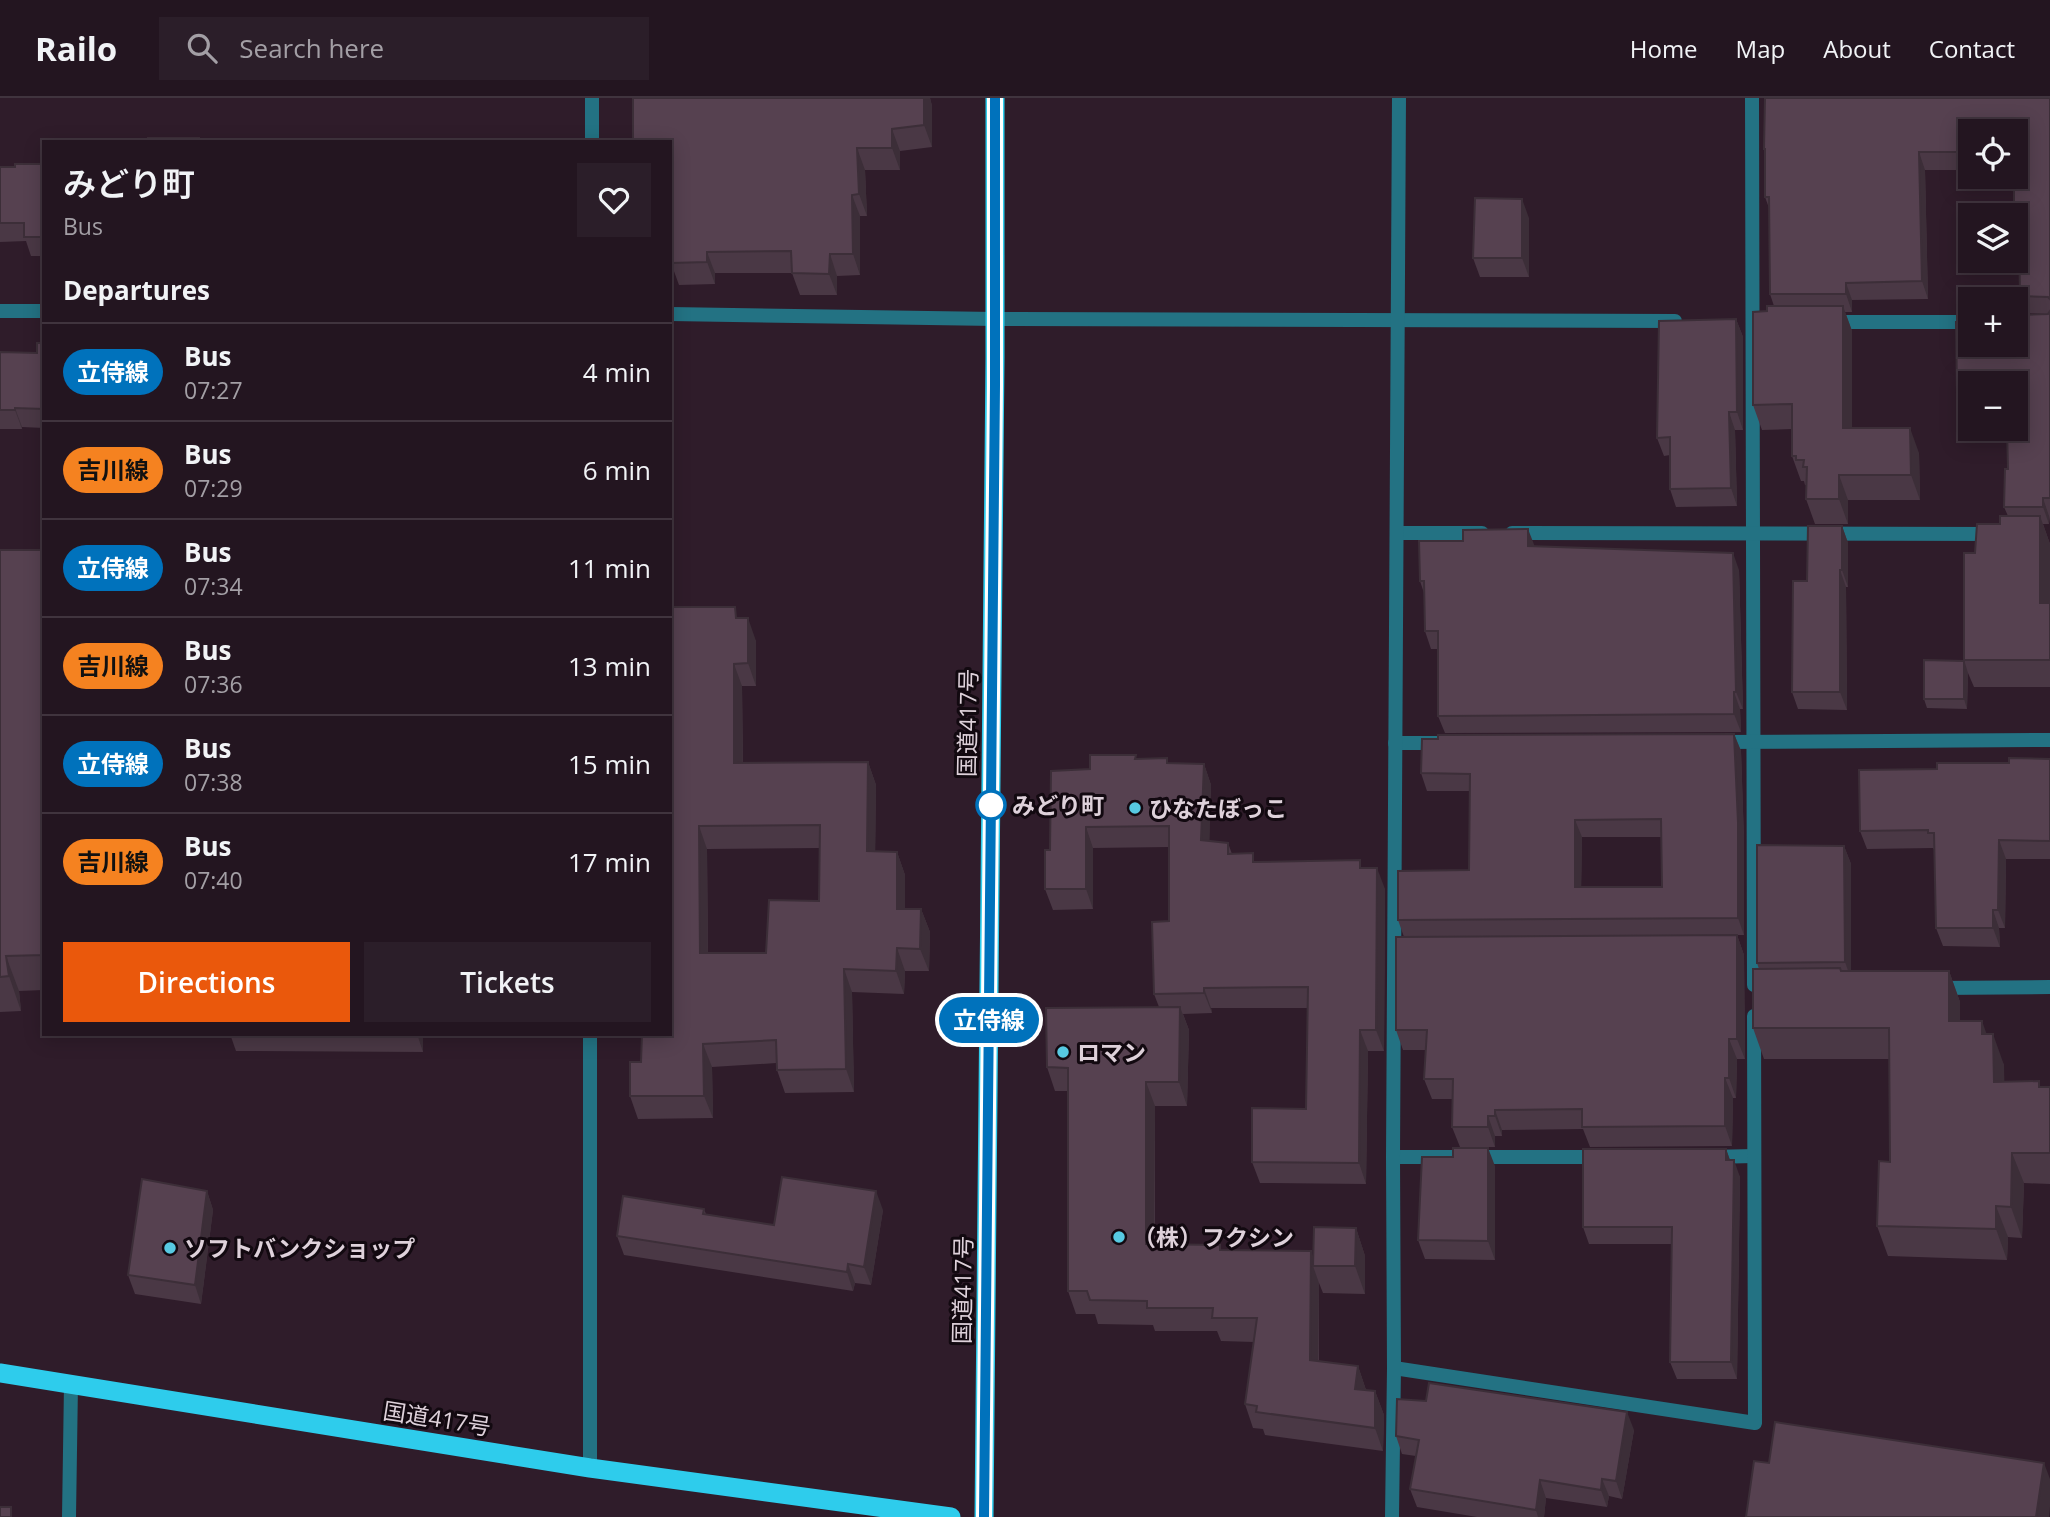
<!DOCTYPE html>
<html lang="en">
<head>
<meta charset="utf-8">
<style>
	:root { --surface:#231520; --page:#2b1e29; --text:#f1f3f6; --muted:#a39fa5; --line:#40343e; --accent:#ea580c }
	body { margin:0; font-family:"Open Sans","Noto Sans JP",sans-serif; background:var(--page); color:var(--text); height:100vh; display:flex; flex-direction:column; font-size:26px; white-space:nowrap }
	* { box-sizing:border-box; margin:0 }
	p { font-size:23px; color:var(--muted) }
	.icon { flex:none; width:38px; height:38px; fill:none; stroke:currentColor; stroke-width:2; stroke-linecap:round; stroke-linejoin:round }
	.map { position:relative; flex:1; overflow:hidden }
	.sheet { position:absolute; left:42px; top:42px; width:630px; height:896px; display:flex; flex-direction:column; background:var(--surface); border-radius:0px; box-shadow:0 4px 18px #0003,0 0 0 2px var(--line) }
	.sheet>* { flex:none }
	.badge { padding:0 14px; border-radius:23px; font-size:24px; line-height:46px }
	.controls { position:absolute; left:1958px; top:21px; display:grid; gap:14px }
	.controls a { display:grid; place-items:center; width:70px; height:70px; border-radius:0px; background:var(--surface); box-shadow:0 4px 18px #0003,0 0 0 2px var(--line); font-size:35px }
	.map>.badge { position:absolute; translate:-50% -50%; box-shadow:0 0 0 4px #fff }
	h2 { padding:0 21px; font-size:26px; line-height:63px }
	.round { display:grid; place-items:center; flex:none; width:74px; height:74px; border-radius:0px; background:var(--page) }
	.summary { display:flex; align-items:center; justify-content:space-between; height:119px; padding:0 21px }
	h1 { font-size:33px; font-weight:600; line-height:52px }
	.button { display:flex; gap:14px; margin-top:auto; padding:14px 21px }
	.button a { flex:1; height:80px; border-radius:0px; background:var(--accent); color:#fff; font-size:28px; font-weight:600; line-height:80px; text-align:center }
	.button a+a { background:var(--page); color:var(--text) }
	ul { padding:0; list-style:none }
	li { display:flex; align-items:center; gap:21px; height:98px; padding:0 21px; border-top:2px solid var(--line) }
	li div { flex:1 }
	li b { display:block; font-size:26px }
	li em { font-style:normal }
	li .badge { min-width:77px; font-weight:700; text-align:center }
	header { display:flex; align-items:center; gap:42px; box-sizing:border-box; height:98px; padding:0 35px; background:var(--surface); border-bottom:2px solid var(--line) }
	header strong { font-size:33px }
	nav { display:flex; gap:38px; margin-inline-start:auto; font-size:24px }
	.search { width:490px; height:63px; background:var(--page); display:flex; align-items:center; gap:18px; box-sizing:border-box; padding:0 24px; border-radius:0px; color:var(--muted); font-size:26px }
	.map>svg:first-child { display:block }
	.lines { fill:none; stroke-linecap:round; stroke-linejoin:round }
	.minor { stroke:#237283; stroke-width:14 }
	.trunk { stroke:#2eccec; stroke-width:19 }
	.wall { fill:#4a3845; fill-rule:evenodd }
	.shaded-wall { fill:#3c2e38 }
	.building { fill:#564150; stroke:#3c2e38; stroke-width:2; fill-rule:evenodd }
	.line-casing { stroke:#fff; stroke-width:16 }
	.line { stroke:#0072bc; stroke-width:10 }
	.stop-dot { fill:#fff; stroke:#0072bc; stroke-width:3.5 }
	.poi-dot { fill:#57c9e2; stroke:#120910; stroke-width:2.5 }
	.labels { text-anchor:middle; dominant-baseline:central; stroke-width:6; stroke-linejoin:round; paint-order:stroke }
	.street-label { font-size:23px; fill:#ded1da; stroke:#120910 }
	.stop-label { font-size:23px; font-weight:bold; fill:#ded1da; stroke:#120910; text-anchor:start }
	.poi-label { font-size:23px; font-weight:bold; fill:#ded1da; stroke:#120910; text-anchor:start }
</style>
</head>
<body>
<header>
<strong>Railo</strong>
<div class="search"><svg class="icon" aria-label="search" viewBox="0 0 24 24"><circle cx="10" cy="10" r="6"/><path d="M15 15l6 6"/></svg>Search here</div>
<nav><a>Home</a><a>Map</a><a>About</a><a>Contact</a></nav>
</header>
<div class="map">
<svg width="2050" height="1419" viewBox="0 0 2050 1419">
	<rect width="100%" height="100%" fill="#2f1c2a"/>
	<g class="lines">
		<g class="minor">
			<polyline points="1752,0 1754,887"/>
			<polyline points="592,44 592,0"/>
			<polyline points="0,213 44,213"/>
			<polyline points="670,216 995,221 1675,223"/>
			<polyline points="1832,224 1970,224"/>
			<polyline points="1397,435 1482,435"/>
			<polyline points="1512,435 1993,436"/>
			<polyline points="1719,644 2050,642"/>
			<polyline points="1395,645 1440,645"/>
			<polyline points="1938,890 2050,889"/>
			<polyline points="1393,1059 1603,1059"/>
			<polyline points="1710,1059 1754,1058"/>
			<polyline points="1394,1270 1755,1325 1754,918"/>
			<polyline points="590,1370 590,936"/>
			<polyline points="69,1419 71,1286"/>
			<polyline points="1392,1419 1394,1270 1393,1059 1399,0"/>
		</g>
		<g class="trunk">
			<polyline points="0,1275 590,1370 951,1419"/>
			<polyline points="984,1419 995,260 995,0"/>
		</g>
	</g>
	<g class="wall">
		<polygon points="633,0 930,0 932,8 932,49 900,53 900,72 865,72 867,118 860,118 860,177 837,178 837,197 800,197 792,175 715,175 715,186 679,187 671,165 670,44"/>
		<polygon points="2050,0 2050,418 2049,426 2043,426 2050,446 2050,589 1974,589 1968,575 1967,611 1927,610 1924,601 1964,563 1975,455 2008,418 2004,409 2016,285 1970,285 1970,311 1963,311 1957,294 2021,222 2045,216 2027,215 2020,198 2020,151 2016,141 2016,33 1970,33 1970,72 1925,72 1928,201 1852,202 1852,214 1845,214 1852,233 1852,330 1919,355 1920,402 1848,402 1848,426 1815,426 1806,401 1806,387 1805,387 1804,383 1801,383 1792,358 1792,331 1762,332 1753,307 1767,213 1774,208 1770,196 1769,110 1765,99 1765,55 1764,51"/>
		<polygon points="44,66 44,158 31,158 26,143 0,144 0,69 15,69"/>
		<polygon points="1529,120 1529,179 1480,179 1473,160"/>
		<polygon points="1736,221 1743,239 1743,332 1735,332 1737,408 1676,409 1670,391 1670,357 1664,358 1657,340"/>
		<polygon points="44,245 44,330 22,329 22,331 0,331 0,254 37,255"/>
		<polygon points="1842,428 1848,445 1848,489 1846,489 1847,612 1798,611 1792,594 1807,483"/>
		<polygon points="1534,448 1739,472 1743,611 1740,611 1741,634 1445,635 1438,618 1438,551 1431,551 1425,533 1424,495 1420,483"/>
		<polygon points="44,452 44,892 19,893 21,913 0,914 0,466"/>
		<path d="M 670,509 L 739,520 L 756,543 L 756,588 L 742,588 L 743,665 L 868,664 L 876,687 L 875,754 L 897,754 L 905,777 L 905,811 L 921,811 L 930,834 L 929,873 L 905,873 L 904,896 L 852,894 L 854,994 L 785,995 L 777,972 L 776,965 L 712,969 L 713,1020 L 638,1021 L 630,998 L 641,964 ZM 820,750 L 819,803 L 766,855 L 708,855 L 707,751 Z"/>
		<path d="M 1734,636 L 1741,653 L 1744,742 L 1744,837 L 1737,837 L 1744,857 L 1745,961 L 1737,961 L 1736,1000 L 1733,1000 L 1732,1048 L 1590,1049 L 1583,1031 L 1502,1032 L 1502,1038 L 1495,1038 L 1495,1049 L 1460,1049 L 1452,1029 L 1452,1001 L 1432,1001 L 1424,981 L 1426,952 L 1403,952 L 1396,932 L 1404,839 L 1398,822 L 1469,772 L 1469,693 L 1427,693 L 1421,675 ZM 1582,739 L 1661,739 L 1662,789 L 1581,789 Z"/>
		<polygon points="1137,661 1169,665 1204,666 1211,687 1209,743 1228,745 1232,756 1256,764 1363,770 1385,791 1384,953 1368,953 1366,1086 1260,1085 1252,1064 1306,1011 1308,910 1211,910 1212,915 1183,916 1189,932 1187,1008 1155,1008 1155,1146 1222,1152 1311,1153 1313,1160 1356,1130 1365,1158 1365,1196 1323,1195 1319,1185 1319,1263 1358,1268 1366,1292 1375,1293 1384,1317 1383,1353 1265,1337 1263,1331 1253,1330 1245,1306 1254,1244 1221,1243 1217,1233 1155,1233 1153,1227 1098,1226 1095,1216 1076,1216 1068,1193 1068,993 1055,993 1047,969 1159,909 1154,896 1169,823 1169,749 1093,750 1093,811 1053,812 1045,791 1090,671"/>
		<polygon points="2050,661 2050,761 2006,761 2005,830 1999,830 2000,849 1943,848 1936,830 1935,753 1933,750 1867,751 1860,733 1937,671"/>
		<polygon points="1844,748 1851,766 1851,873 1949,873 1960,904 1960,923 1987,936 2004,967 2004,984 2041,989 2050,989 2050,1086 2024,1085 2022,1140 2008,1139 2007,1162 1888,1158 1877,1128 1890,1064 1889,961 1764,961 1753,930 1759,871 1757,865"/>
		<polygon points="230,936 423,936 423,954 236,953"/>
		<polygon points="1726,1051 1730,1062 1740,1079 1737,1281 1677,1281 1670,1264 1672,1146 1589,1146 1583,1129"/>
		<polygon points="1495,1068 1495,1162 1425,1161 1418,1142"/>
		<polygon points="207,1093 213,1112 201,1206 135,1196 128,1177"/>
		<polygon points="704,1111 706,1116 774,1127 883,1112 871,1187 855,1185 853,1193 624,1157 617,1138"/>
		<polygon points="1634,1332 1622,1401 1609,1398 1607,1409 1546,1400 1544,1419 1477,1419 1417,1409 1410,1391 1416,1358 1402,1356 1396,1338"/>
	</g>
	<g class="shaded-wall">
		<polygon points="924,0 930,0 932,8 932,49 924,27"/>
		<polygon points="892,31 900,53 900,72 892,50"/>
		<polygon points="857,50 865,72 867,118 859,96"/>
		<polygon points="1919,54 1925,72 1928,201 1922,183"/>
		<polygon points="852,97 860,118 860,177 853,156"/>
		<polygon points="1522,101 1529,120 1529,179 1522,160"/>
		<polygon points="707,154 715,175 715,186 707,164"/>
		<polygon points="830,156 837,178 837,197 829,176"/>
		<polygon points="1846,185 1852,202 1852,214 1846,196"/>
		<polygon points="1843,208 1852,233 1852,355 1843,330"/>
		<polygon points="1736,221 1743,239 1743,332 1737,314"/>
		<polygon points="15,310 22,329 22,331 15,312"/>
		<polygon points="1729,314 1735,332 1737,408 1731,390"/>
		<polygon points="1910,330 1919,355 1920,402 1911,377"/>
		<polygon points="1839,377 1848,402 1848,426 1839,401"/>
		<polygon points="2043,400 2049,418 2049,426 2043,409"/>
		<polygon points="2040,418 2050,446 2050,531 2040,505"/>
		<polygon points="1842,428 1848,445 1848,489 1842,472"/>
		<polygon points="1528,431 1535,449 1528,448"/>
		<polygon points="1733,455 1739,472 1743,611 1736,594"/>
		<polygon points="1840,472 1846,489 1847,612 1840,594"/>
		<polygon points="748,520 756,543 756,588 748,565"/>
		<polygon points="1965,565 1968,575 1967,611 1964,601"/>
		<polygon points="734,566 742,588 743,688 734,665"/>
		<polygon points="1734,594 1740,611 1741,634 1734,616"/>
		<polygon points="1734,636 1741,653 1744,742 1744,837 1738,820"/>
		<polygon points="868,664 876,687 875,776 867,753"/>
		<polygon points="1204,666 1211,687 1209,763 1201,742"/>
		<polygon points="1575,722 1582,739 1581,806 1575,789"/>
		<polygon points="699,728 707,751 708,878 700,855"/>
		<polygon points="1086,729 1093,750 1093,811 1086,791"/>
		<polygon points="1999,742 2006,761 2005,830 1998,812"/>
		<polygon points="1844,748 1851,766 1851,881 1845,864"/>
		<polygon points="897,754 905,777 905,834 897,811"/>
		<polygon points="1377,770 1385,791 1384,953 1376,932"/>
		<polygon points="921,811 930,834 929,873 920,851"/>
		<polygon points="1993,812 1999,830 2000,849 1993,830"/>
		<polygon points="1737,837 1744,857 1745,961 1737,941"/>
		<polygon points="897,850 905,873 904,896 896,873"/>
		<polygon points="6,858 19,893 21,913 9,878"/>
		<polygon points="844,871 852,894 854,994 846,971"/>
		<polygon points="1949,873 1960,904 1960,954 1949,923"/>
		<polygon points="1204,890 1211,910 1212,915 1204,895"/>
		<polygon points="1180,909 1189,932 1187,1008 1179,984"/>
		<polygon points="1982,923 1993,954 1982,936"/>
		<polygon points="1360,932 1368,953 1366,1086 1359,1065"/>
		<polygon points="417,936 423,936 423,954"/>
		<polygon points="1993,936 2004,967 2005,1014 1994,984"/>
		<polygon points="1729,941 1737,961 1736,1000 1729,980"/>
		<polygon points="703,946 712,969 713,1020 704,998"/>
		<polygon points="1725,980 1733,1000 1732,1048 1725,1028"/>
		<polygon points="1146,984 1155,1008 1154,1169 1146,1146"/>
		<polygon points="1495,1012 1502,1032 1502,1038 1495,1018"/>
		<polygon points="1488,1018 1495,1038 1495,1049 1488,1029"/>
		<polygon points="1488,1050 1495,1068 1495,1162 1488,1143"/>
		<polygon points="1726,1051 1732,1068 1726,1062"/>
		<polygon points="2012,1055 2024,1085 2022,1140 2011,1109"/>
		<polygon points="1734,1062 1740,1079 1737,1281 1731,1264"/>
		<polygon points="207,1093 213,1112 201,1206 195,1187"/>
		<polygon points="876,1093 883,1112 871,1187 864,1169"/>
		<polygon points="1996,1108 2008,1139 2007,1162 1996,1131"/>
		<polygon points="1356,1130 1365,1158 1365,1196 1355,1168"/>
		<polygon points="1311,1153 1316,1168 1313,1168 1319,1185 1318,1285 1310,1262"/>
		<polygon points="848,1166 855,1185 853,1193 847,1174"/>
		<polygon points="1358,1268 1366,1292 1363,1315 1355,1291"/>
		<polygon points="1375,1293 1384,1317 1383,1353 1375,1330"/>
		<polygon points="1627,1314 1634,1332 1622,1401 1616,1383"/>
		<polygon points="2044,1365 2050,1381 2050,1409 2049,1419 2036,1419"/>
		<polygon points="1602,1381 1609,1398 1607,1409 1601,1392"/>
		<polygon points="1540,1382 1546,1400 1544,1419 1538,1419 1536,1412"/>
	</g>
	<g class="building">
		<polygon points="633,0 924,0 924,27 892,31 892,50 857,50 859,96 852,97 853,156 830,156 829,176 792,175 791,153 707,154 707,164 671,165 670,44 633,44"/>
		<polygon points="1765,0 2050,0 2050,201 2048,199 2020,198 2019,137 2016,137 2016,117 2014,117 2014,79 2016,79 2016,33 1970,33 1970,54 1919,54 1922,183 1846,185 1846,196 1770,196 1769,99 1765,99 1765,51 1764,51"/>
		<rect x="148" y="40" width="51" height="4"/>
		<polygon points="15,66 44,66 44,139 24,139 24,125 0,125 0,69 15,69"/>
		<polygon points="1475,100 1522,101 1522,160 1473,160"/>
		<polygon points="1767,208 1843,208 1843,330 1910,330 1911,377 1839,377 1839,401 1806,401 1807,369 1803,369 1804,362 1796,362 1796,358 1792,358 1792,306 1753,307 1753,214 1767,213"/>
		<polygon points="2050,213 2050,400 2043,400 2043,409 2004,409 2005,371 2008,371 2007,331 2016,331 2016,285 1970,285 1970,293 1957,294 1956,224 1970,224 1970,247 2016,247 2016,223 2021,222 2021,217 2048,216"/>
		<polygon points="1736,221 1737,314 1729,314 1731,390 1670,391 1670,339 1657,340 1659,223"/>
		<polygon points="37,245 44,245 44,311 15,310 15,312 0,312 0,254 37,255"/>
		<polygon points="2000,418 2040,418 2040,505 2050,505 2050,562 1964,562 1964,455 1975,455 1977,426 2000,426"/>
		<polygon points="1808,428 1842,428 1842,472 1840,472 1840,594 1792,594 1793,483 1807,483"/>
		<polygon points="1528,431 1528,448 1733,455 1736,594 1734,594 1734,616 1438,618 1438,533 1425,533 1424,483 1420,483 1419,443 1463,443 1463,432"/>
		<polygon points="0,452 44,452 44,857 6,858 9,878 0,879"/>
		<path d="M 670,509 L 735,509 L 736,520 L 748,520 L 748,565 L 734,566 L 734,665 L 868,664 L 867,753 L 897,754 L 897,811 L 921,811 L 920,851 L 897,850 L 896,873 L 844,871 L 846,971 L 777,972 L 776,942 L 703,946 L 704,998 L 630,998 L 630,964 L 641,964 L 642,936 L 670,936 ZM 820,727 L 819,803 L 769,802 L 766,855 L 700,855 L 699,728 Z"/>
		<polygon points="1924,562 1964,563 1964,601 1924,601"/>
		<path d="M 1734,636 L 1738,724 L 1738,820 L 1398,822 L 1398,773 L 1469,772 L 1470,676 L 1421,675 L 1422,641 L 1438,641 L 1438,637 ZM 1661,721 L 1662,789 L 1575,789 L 1575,722 Z"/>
		<polygon points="1090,657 1136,657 1135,661 1167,660 1167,665 1204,666 1201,742 1228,745 1228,756 1253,755 1253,764 1360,762 1360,770 1377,770 1376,932 1360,932 1359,1065 1252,1064 1252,1010 1306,1011 1308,889 1204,890 1204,895 1154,896 1152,824 1169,823 1169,728 1086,729 1086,791 1045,791 1045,752 1050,752 1051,673 1090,671"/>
		<polygon points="2009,660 2050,661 2050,743 1999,742 1998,812 1993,812 1993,830 1936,830 1934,735 1928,735 1928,732 1860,733 1859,672 1937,671 1937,665 2009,665"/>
		<polygon points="1757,747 1844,748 1845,864 1757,865"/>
		<polygon points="1737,837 1737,941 1729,941 1729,980 1725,980 1725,1028 1582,1029 1582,1011 1495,1012 1495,1018 1488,1018 1488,1029 1452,1029 1453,981 1424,981 1427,932 1396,932 1396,839"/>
		<polygon points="1840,870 1841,873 1949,873 1949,923 1982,923 1982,936 1993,936 1994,984 2039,983 2039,989 2050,989 2050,1055 2012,1055 2011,1109 1996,1108 1996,1131 1877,1128 1879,1063 1890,1064 1889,930 1753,930 1753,871"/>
		<polygon points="1180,909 1179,984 1146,984 1146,1146 1220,1147 1220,1152 1311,1153 1310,1262 1358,1268 1355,1291 1375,1293 1375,1330 1256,1314 1257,1308 1245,1306 1257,1220 1212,1220 1213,1210 1147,1210 1147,1203 1090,1202 1087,1193 1068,1193 1068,970 1047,969 1046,910"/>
		<polygon points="1453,1050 1488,1050 1488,1143 1418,1142 1422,1059 1453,1059"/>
		<polygon points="1583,1051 1726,1051 1726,1062 1734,1062 1731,1264 1670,1264 1672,1129 1583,1129"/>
		<polygon points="782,1079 876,1093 864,1169 848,1166 847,1174 617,1138 623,1098 704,1111 703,1116 774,1127"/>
		<polygon points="142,1081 207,1093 195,1187 128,1177"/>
		<polygon points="1314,1129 1356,1130 1355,1168 1313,1168"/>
		<polygon points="1429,1285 1627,1314 1616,1383 1602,1381 1601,1392 1540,1382 1536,1412 1410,1391 1419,1342 1396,1338 1397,1301 1426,1303"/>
		<polygon points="1775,1324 2044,1365 2036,1419 1746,1419 1754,1363 1769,1365"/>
		<rect x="0" y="1409" width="11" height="10"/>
	</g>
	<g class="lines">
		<defs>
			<polyline id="line" points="984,1419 995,288 995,0"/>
		</defs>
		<use href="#line" class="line-casing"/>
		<use href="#line" class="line"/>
	</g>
	<circle class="stop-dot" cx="991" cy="707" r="14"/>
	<g class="poi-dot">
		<circle cx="1135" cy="710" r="7"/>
		<circle cx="1063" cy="954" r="7"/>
		<circle cx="1119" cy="1139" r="7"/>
		<circle cx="170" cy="1150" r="7"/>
	</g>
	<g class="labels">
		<g class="street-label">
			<text transform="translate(967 625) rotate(-89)">国道417号</text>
			<text transform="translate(962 1192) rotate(-89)">国道417号</text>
			<text transform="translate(437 1320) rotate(9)">国道417号</text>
		</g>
		<g class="stop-label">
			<text x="1012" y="707">みどり町</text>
		</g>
		<g class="poi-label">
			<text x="1149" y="710">ひなたぼっこ</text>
			<text x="1077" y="954">ロマン</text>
			<text x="1133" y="1139">（株）フクシン</text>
			<text x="184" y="1150">ソフトバンクショップ</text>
		</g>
	</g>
</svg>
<div class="controls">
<a><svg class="icon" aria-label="locate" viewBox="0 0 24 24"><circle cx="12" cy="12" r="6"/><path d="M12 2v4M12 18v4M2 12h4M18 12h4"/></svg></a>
<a><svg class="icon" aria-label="layers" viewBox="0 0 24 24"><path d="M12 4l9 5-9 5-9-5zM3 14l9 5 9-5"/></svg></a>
<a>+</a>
<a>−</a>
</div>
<b class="badge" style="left:989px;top:922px;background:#0072bc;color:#fff">立侍線</b>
<section class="sheet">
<div class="summary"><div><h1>みどり町</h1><p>Bus</p></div><a class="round"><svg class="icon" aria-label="heart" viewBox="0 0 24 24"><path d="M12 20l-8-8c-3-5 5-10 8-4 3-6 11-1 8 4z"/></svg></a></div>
<h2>Departures</h2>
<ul>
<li><span class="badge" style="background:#0072bc;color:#fff">立侍線</span><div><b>Bus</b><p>07:27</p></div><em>4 min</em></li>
<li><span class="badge" style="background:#f58220;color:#111">吉川線</span><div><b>Bus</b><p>07:29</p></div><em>6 min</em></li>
<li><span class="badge" style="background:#0072bc;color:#fff">立侍線</span><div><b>Bus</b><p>07:34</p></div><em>11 min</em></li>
<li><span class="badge" style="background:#f58220;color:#111">吉川線</span><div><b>Bus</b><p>07:36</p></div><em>13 min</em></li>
<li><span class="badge" style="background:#0072bc;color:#fff">立侍線</span><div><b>Bus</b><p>07:38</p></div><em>15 min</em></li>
<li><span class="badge" style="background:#f58220;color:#111">吉川線</span><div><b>Bus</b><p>07:40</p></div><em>17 min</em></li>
</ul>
<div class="button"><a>Directions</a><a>Tickets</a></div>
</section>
</div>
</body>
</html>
